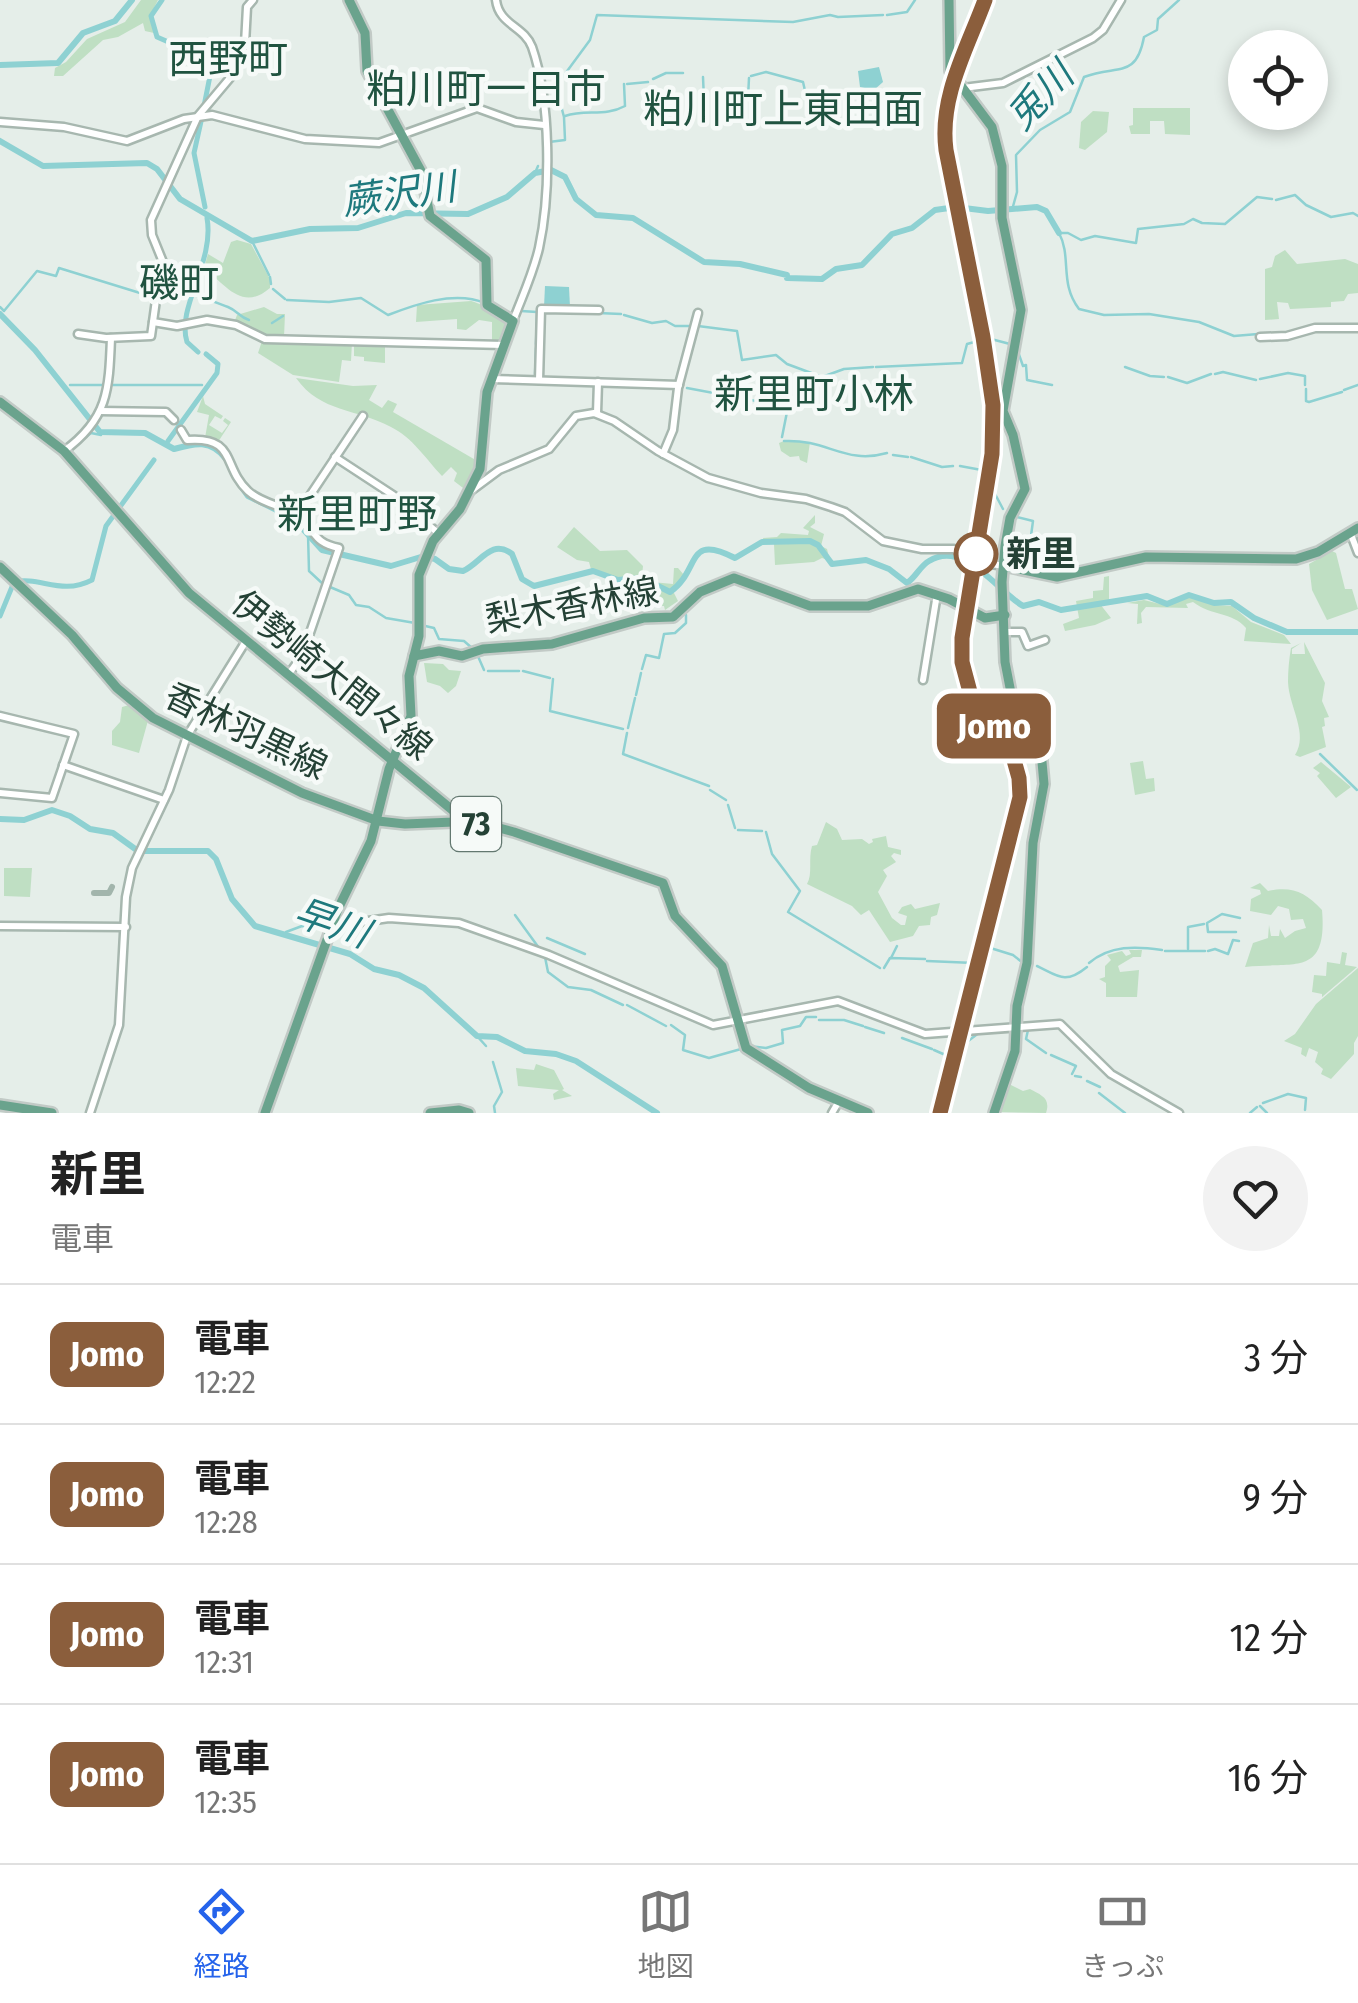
<!DOCTYPE html>
<html lang="ja">
<head>
<meta charset="utf-8">
<style>
	:root { --surface:#fff; --page:#f2f2f2; --text:#222; --muted:#767676; --line:#e0e0e0; --accent:#2563eb }
	body { margin:0; font-family:"Fira Sans Condensed","Noto Sans JP",sans-serif; background:var(--page); color:var(--text); height:100vh; display:flex; flex-direction:column; font-size:38px; white-space:nowrap }
	* { box-sizing:border-box; margin:0 }
	p { font-size:32px; color:var(--muted) }
	.icon { flex:none; width:55px; height:55px; fill:none; stroke:currentColor; stroke-width:2; stroke-linecap:round; stroke-linejoin:round }
	.map { position:relative; height:1113px; overflow:hidden }
	.side { display:flex; flex-direction:column; background:var(--surface); flex:1 }
	.side>* { flex:none }
	.badge { padding:0 20px; border-radius:15px; font-size:35px; line-height:65px }
	.fabs { position:absolute; left:1228px; top:30px; display:grid; gap:20px }
	.fabs a { display:grid; place-items:center; width:100px; height:100px; border-radius:50%; background:var(--surface); box-shadow:0 5px 15px #0003; font-size:50px }
	.map>.badge { position:absolute; translate:-50% -50%; box-shadow:0 0 0 5px #fff }
	.round { display:grid; place-items:center; flex:none; width:105px; height:105px; border-radius:52px; background:var(--page) }
	.headline { display:flex; align-items:center; justify-content:space-between; height:170px; padding:0 50px }
	h1 { font-size:48px; font-weight:700; line-height:75px }
	ul { padding:0; list-style:none }
	li { display:flex; align-items:center; gap:30px; height:140px; padding:0 50px; border-top:2px solid var(--line) }
	li div { flex:1 }
	li b { display:block; font-size:38px }
	li em { font-style:normal }
	li .badge { min-width:110px; font-weight:700; text-align:center }
	.dock { display:flex; justify-content:space-around; align-items:center; height:140px; border-top:2px solid var(--line); background:var(--surface); font-size:28px; color:var(--muted) }
	.dock a { display:grid; justify-items:center; gap:5px }
	.dock .on { color:var(--accent) }
	.map>svg:first-child { display:block }
	.green { fill:#bfdfc3 }
	.water { fill:#8ed1d2 }
	.lines { fill:none; stroke-linecap:round; stroke-linejoin:round }
	.stream { stroke:#8ed1d2; stroke-width:2.5 }
	.canal { stroke:#8ed1d2; stroke-width:5 }
	.river { stroke:#8ed1d2; stroke-width:6 }
	.taxiway { stroke:#a2b5ac; stroke-width:6 }
	.minor-casing { stroke:#a7b7af; stroke-width:11 }
	.major-casing { stroke:#c2cac6; stroke-width:14 }
	.minor { stroke:#fff; stroke-width:6 }
	.major { stroke:#6aa38d; stroke-width:9 }
	.rail { stroke:#5f7c70; stroke-width:2.5; stroke-dasharray:20 10; stroke-linecap:butt }
	.line-casing { stroke:#fff; stroke-width:22 }
	.line { stroke:#8b5e3c; stroke-width:15 }
	.stop-dot { fill:#fff; stroke:#8b5e3c; stroke-width:5 }
	.labels { text-anchor:middle; dominant-baseline:central; stroke-width:9; stroke-linejoin:round; paint-order:stroke }
	.shield { fill:#f6faf8; stroke:#637870; stroke-width:2.5 }
	.shield-label { font-size:32px; font-weight:bold; fill:#244135 }
	.stop-label { font-size:35px; font-weight:bold; fill:#244135; stroke:#f6faf8; text-anchor:start }
	.street-label { font-size:35px; fill:#244135; stroke:#f6faf8 }
	.water-label { font-size:38px; font-style:italic; fill:#1e797d; stroke:#f6faf8 }
	.quarter-label { font-size:40px; fill:#205340; stroke:#f6faf8 }
</style>
</head>
<body>
<div class="map">
<svg width="1358" height="1113" viewBox="0 0 1358 1113">
	<rect width="100%" height="100%" fill="#e5eee9"/>
	<g class="green">
		<polygon points="141,0 158,0 150,16 154,33 145,31 143,23 118,37 103,40 63,76 54,76 55,68 66,62 87,39 125,22"/>
		<polygon points="1133,108 1190,108 1190,135 1165,134 1164,121 1150,121 1150,134 1131,134 1129,126 1133,125"/>
		<polygon points="1093,111 1109,112 1107,132 1085,150 1079,148 1081,122"/>
		<path d="M 237,240 L 251,244 L 270,279 L 270,288 C 242,312 226,285 204,268 L 208,254 L 223,263 L 231,242 Z"/>
		<polygon points="1285,250 1297,264 1345,259 1358,264 1358,293 1348,294 1344,301 1331,302 1331,307 1290,309 1288,303 1277,302 1279,319 1265,320 1265,269 1272,267 1275,256"/>
		<path d="M 471,301 C 480,303 505,316 507,325 C 508,329 504,338 502,342 L 492,343 L 492,322 L 479,320 L 466,330 L 457,329 L 457,319 L 416,322 L 417,305 Z"/>
		<polygon points="264,307 277,314 285,314 284,337 259,336 234,323 237,315"/>
		<polygon points="262,341 352,342 351,361 342,360 339,382 293,375 258,353"/>
		<polygon points="354,342 385,343 385,363 364,361 364,357 354,356"/>
		<path d="M 296,378 L 353,386 L 377,385 L 369,400 L 382,408 L 388,400 L 397,404 L 393,412 L 479,462 L 467,491 L 454,481 L 457,473 L 451,467 L 442,476 C 425,458 413,438 391,427 C 356,408 321,413 296,378 Z"/>
		<polygon points="203,396 205,404 223,416 221,419 215,416 209,425 222,433 228,425 223,421 225,418 231,422 218,442 205,438 209,415 197,412"/>
		<polygon points="784,441 810,442 807,463 800,460 799,456 790,457 781,451 779,443"/>
		<polygon points="815,515 815,523 810,527 824,534 821,546 827,549 830,561 822,558 814,562 775,565 774,544 764,544 763,538 777,537 781,533 808,535 809,531 803,528"/>
		<polygon points="574,527 600,551 627,550 643,566 642,576 652,582 673,584 674,568 678,568 684,575 672,589 678,601 665,610 664,606 659,606 658,597 652,596 653,593 641,587 620,590 619,583 592,573 589,562 577,560 557,547"/>
		<polygon points="1332,551 1336,553 1345,589 1352,589 1358,609 1327,620 1312,590 1309,564"/>
		<polygon points="1109,576 1109,603 1100,604 1111,618 1095,625 1065,631 1063,624 1079,618 1076,601 1093,598 1093,591 1103,590 1104,577"/>
		<path d="M 1190,596 L 1214,605 L 1232,606 L 1251,622 L 1284,635 L 1291,644 L 1244,641 L 1246,628 C 1231,611 1213,617 1193,602 L 1186,604 L 1188,608 L 1146,607 L 1141,613 L 1142,623 L 1137,624 L 1138,604 L 1127,603 L 1144,600 L 1168,606 Z"/>
		<path d="M 1304,642 L 1325,683 L 1322,701 L 1329,717 L 1324,718 L 1325,726 L 1322,727 L 1326,747 L 1300,757 L 1295,755 C 1309,734 1289,707 1288,682 C 1288,671 1289,659 1291,648 L 1301,643 L 1292,649 L 1292,654 L 1305,654 Z"/>
		<polygon points="424,663 443,664 449,670 461,671 456,686 448,693 440,686 427,682"/>
		<polygon points="133,704 149,717 139,753 112,745 112,731 120,722 122,707"/>
		<polygon points="1143,761 1146,779 1154,778 1155,791 1135,795 1130,763"/>
		<polygon points="1321,762 1351,787 1336,798 1317,776 1320,773 1313,768"/>
		<path d="M 826,822 L 837,829 L 842,840 L 862,839 L 869,844 L 873,842 L 872,839 L 886,836 L 888,847 L 901,850 L 901,855 L 894,853 L 891,856 L 896,862 L 883,870 L 887,876 L 878,892 L 892,918 L 901,925 L 905,925 L 907,916 L 898,913 L 902,907 L 911,904 L 915,909 L 940,903 L 937,915 L 931,917 L 930,925 L 919,926 L 913,936 L 890,942 L 869,910 L 861,915 L 852,906 L 807,884 C 813,874 808,859 812,846 L 817,845 Z"/>
		<polygon points="4,868 32,868 30,897 4,896"/>
		<path d="M 1260,883 L 1268,891 C 1292,886 1305,892 1322,910 C 1328,979 1292,961 1245,967 L 1253,943 L 1268,938 L 1269,925 L 1271,936 L 1279,936 L 1280,929 L 1285,938 L 1295,931 L 1306,928 L 1303,919 L 1291,920 L 1289,909 L 1278,906 L 1271,915 L 1250,911 L 1251,899 L 1261,894 L 1260,890 L 1250,888 Z"/>
		<polygon points="1129,950 1142,950 1141,957 1133,957 1118,966 1120,972 1139,970 1137,997 1106,997 1106,983 1099,979 1105,977 1105,966 1111,960 1107,955 1122,951 1126,956 1131,954"/>
		<polygon points="1342,952 1347,953 1345,965 1357,967 1322,997 1322,994 1312,992 1314,975 1326,976 1327,962 1340,964"/>
		<polygon points="1358,968 1358,1036 1354,1043 1354,1054 1331,1079 1321,1074 1323,1069 1315,1062 1318,1052 1309,1048 1306,1057 1301,1054 1302,1048 1284,1041 1295,1034 1316,1004"/>
		<polygon points="536,1064 554,1070 564,1089 562,1090 572,1096 554,1100 553,1094 559,1090 518,1086 516,1068 534,1070"/>
		<path d="M 1007,1083 L 1023,1091 L 1030,1089 C 1041,1095 1051,1098 1046,1113 L 997,1112 Z"/>
	</g>
	<g class="water">
		<polygon points="879,67 883,82 874,90 860,87 858,71"/>
		<polygon points="545,286 569,287 570,307 544,307"/>
	</g>
	<g class="lines">
		<g class="stream">
			<polyline points="887,15 907,12 915,0"/>
			<polyline points="751,76 766,72 803,82 806,95"/>
			<polyline points="703,77 704,100"/>
			<polyline points="653,79 666,73 683,73"/>
			<polyline points="627,84 648,82"/>
			<polyline points="808,97 854,90"/>
			<polyline points="748,98 749,78"/>
			<path d="M 565,116 C 586,109 605,117 625,106 L 624,84"/>
			<polyline points="549,142 565,140 564,117 555,83 562,78 590,40 597,15 793,22 830,15 838,17 883,15"/>
			<polyline points="535,173 538,166"/>
			<polyline points="1276,200 1295,195 1306,205 1331,217 1353,213 1358,216"/>
			<path d="M 1012,210 L 1017,192 L 1016,155 L 1040,130 L 1070,112 L 1084,77 C 1117,64 1136,80 1144,37 L 1157,30 L 1158,19 L 1179,0"/>
			<path d="M 1059,233 C 1072,257 1059,283 1079,309 L 1104,315 L 1149,314 L 1199,322 L 1234,336 L 1258,334"/>
			<polyline points="1060,233 1068,233 1081,240 1095,236 1136,243 1138,229 1184,224 1193,219 1202,223 1225,224 1257,197 1272,199"/>
			<polyline points="252,241 269,275"/>
			<polyline points="270,277 271,284"/>
			<polyline points="273,289 285,299"/>
			<path d="M 161,290 C 181,288 209,300 228,307 C 238,311 239,317 249,320"/>
			<path d="M 287,300 L 329,302 L 361,298 L 388,315 C 414,305 454,290 485,303"/>
			<polyline points="0,307 4,311 37,271 56,276 59,268 153,297"/>
			<polyline points="521,311 537,312 536,344"/>
			<polyline points="598,313 621,314"/>
			<polyline points="624,315 652,323 666,321 675,326 690,326"/>
			<polyline points="272,323 283,316"/>
			<polyline points="698,326 737,331 742,360 776,355 787,364 822,377 844,369 873,367"/>
			<polyline points="984,339 988,338"/>
			<polyline points="991,339 1010,344"/>
			<polyline points="1017,349 1023,366 1026,365 1027,380 1052,385"/>
			<polyline points="876,367 962,363 967,344 978,341"/>
			<polyline points="1125,367 1150,376 1164,377"/>
			<polyline points="535,374 536,348"/>
			<polyline points="1215,374 1223,372 1256,380"/>
			<polyline points="1168,377 1187,383 1211,374"/>
			<polyline points="1260,379 1288,373 1305,376 1305,385"/>
			<polyline points="70,385 202,385"/>
			<polyline points="687,388 788,407 782,437"/>
			<polyline points="1306,389 1306,401 1309,402 1342,392"/>
			<polyline points="1344,390 1358,385"/>
			<polyline points="81,441 91,433 101,435"/>
			<path d="M 784,441 C 828,439 845,465 887,453"/>
			<polyline points="893,455 908,457"/>
			<polyline points="911,457 942,467 953,466"/>
			<polyline points="960,466 987,471"/>
			<polyline points="991,470 992,489"/>
			<polyline points="994,492 1003,509"/>
			<polyline points="1013,516 1033,521 1030,543"/>
			<polyline points="308,534 309,571 323,584"/>
			<polyline points="330,587 349,595 356,605 369,607 386,618 415,623"/>
			<polyline points="421,625 434,628 439,639 464,641 472,648"/>
			<polyline points="477,654 484,670"/>
			<polyline points="642,669 646,655 659,658 664,634 675,633 686,623 686,615"/>
			<polyline points="488,671 519,671"/>
			<polyline points="523,671 550,678"/>
			<polyline points="553,679 550,711 623,729"/>
			<polyline points="636,695 641,673"/>
			<polyline points="628,728 635,698"/>
			<polyline points="627,733 623,754 709,786"/>
			<polyline points="1320,754 1357,790"/>
			<polyline points="710,790 726,800"/>
			<polyline points="728,805 735,828"/>
			<polyline points="738,830 762,831"/>
			<polyline points="766,832 772,854 800,891 788,912 880,968"/>
			<polyline points="515,915 539,948"/>
			<polyline points="286,932 302,926 328,929"/>
			<polyline points="1236,932 1208,932 1207,923 1222,914 1240,918"/>
			<polyline points="547,938 585,954"/>
			<polyline points="984,946 1013,955 1023,963"/>
			<polyline points="1188,949 1188,927 1204,924"/>
			<polyline points="1165,951 1205,951"/>
			<polyline points="1208,951 1215,949 1228,954 1233,940 1239,941"/>
			<polyline points="545,957 548,972 568,987 591,990 623,1005"/>
			<polyline points="891,958 897,946"/>
			<polyline points="927,961 974,963"/>
			<polyline points="976,963 982,946"/>
			<path d="M 1089,963 C 1110,945 1136,946 1162,950"/>
			<path d="M 1037,966 C 1058,976 1065,985 1087,967"/>
			<polyline points="884,968 890,958 925,959"/>
			<polyline points="627,1005 666,1026"/>
			<polyline points="819,1020 844,1020 863,1026"/>
			<polyline points="671,1025 685,1035 683,1050 709,1058 741,1049"/>
			<polyline points="865,1027 884,1033"/>
			<polyline points="1028,1030 1026,1039 1046,1053"/>
			<polyline points="477,1036 486,1046"/>
			<polyline points="902,1038 932,1049"/>
			<polyline points="749,1046 766,1048 783,1043 782,1030 800,1026 806,1017 816,1017"/>
			<polyline points="959,1048 980,1032"/>
			<polyline points="934,1050 950,1057 954,1048"/>
			<polyline points="1051,1055 1076,1066 1072,1074"/>
			<polyline points="493,1062 502,1092 494,1106 495,1113"/>
			<polyline points="1075,1076 1081,1077"/>
			<polyline points="1087,1081 1100,1087"/>
			<polyline points="1099,1093 1125,1113"/>
			<polyline points="1263,1103 1288,1094 1306,1098 1305,1110"/>
			<polyline points="1260,1106 1267,1113"/>
			<polyline points="1250,1113 1257,1107"/>
		</g>
		<g class="canal">
			<polyline points="162,0 151,16 157,37 205,58 212,66 204,106"/>
			<polyline points="202,117 194,153 205,207"/>
			<path d="M 198,352 L 187,342 C 176,307 215,262 207,218"/>
			<polyline points="168,441 217,373 218,364 206,354"/>
			<path d="M 0,616 L 14,582 C 40,576 61,596 92,580 L 106,526 L 154,460"/>
		</g>
		<g class="river">
			<polyline points="0,65 58,63 83,33 115,21 132,0"/>
			<polyline points="0,141 43,166 147,163 157,169 180,199 252,241 310,229 358,228 406,213 468,214 507,197 535,173 551,170 565,177 576,199 596,215 633,218 704,262 740,264 787,275 787,278 822,279 836,269 862,265 892,234 912,228 935,210 956,207 988,211 1037,207 1046,211 1059,233"/>
			<path d="M 0,314 L 35,350 L 100,432 L 145,433 L 174,449 C 195,443 211,439 226,459"/>
			<path d="M 236,479 L 248,496 L 293,518 L 322,550 L 391,566 L 424,556 L 435,559 L 449,569 L 463,571 C 481,563 491,538 512,554 L 522,579 L 534,586 L 593,571 L 618,580 L 642,578 L 670,592 C 701,571 685,532 735,558 L 762,542 L 810,541 L 818,545 L 832,564 L 866,560 L 889,569 L 907,583 C 916,577 920,566 929,561 C 964,539 997,591 1023,606 L 1039,602 L 1061,610 L 1147,596 L 1167,604 L 1189,595 L 1214,603 L 1231,602 L 1254,618 L 1287,632 L 1358,632"/>
			<polyline points="0,819 24,820 52,810 70,816 90,829 113,833 138,851 208,851 216,859 232,899 255,926 350,954 374,969 399,975 424,988 477,1036 497,1037 525,1051 556,1054 576,1061 657,1113"/>
		</g>
		<polyline class="taxiway" points="94,893 109,893 112,887"/>
		<defs>
			<g id="minor">
				<path d="M 496,0 C 499,25 524,26 532,47 C 551,102 551,192 539,248 C 533,274 522,297 513,321"/>
				<polyline points="963,88 1003,83 1093,38 1103,30 1121,0"/>
				<polyline points="0,122 64,127 127,141 184,119 212,115 305,139 379,143 477,108 516,122 544,125"/>
				<polyline points="153,322 177,326 207,320 236,325 265,339 503,345"/>
				<polyline points="78,334 106,338 151,336 156,300 167,272 152,235 151,220 198,116 235,72 245,44 247,7 253,0"/>
				<polyline points="1260,337 1287,336 1315,328 1358,328"/>
				<polyline points="491,379 679,385"/>
				<polyline points="539,380 541,309 599,310"/>
				<polyline points="100,411 166,412 174,420"/>
				<polyline points="597,413 598,382"/>
				<path d="M 181,430 L 187,440 C 237,436 222,467 248,491 C 262,504 283,505 297,516 C 318,531 311,542 339,548 L 302,656 L 288,675"/>
				<path d="M 64,451 C 108,419 109,390 111,338"/>
				<polyline points="663,454 673,430 678,388 698,313"/>
				<polyline points="335,457 393,495 438,533"/>
				<polyline points="468,493 499,470 549,449 576,416 594,413 614,421 658,451 708,478 761,493 806,499 831,507 845,512 883,541 922,549 954,549 972,561 1004,566"/>
				<polyline points="297,515 363,416"/>
				<polyline points="1350,532 1358,553"/>
				<polyline points="1005,632 1022,632 1028,646 1045,640"/>
				<polyline points="923,680 937,594"/>
				<polyline points="0,716 74,734 52,798 0,793"/>
				<polyline points="63,765 164,800"/>
				<polyline points="0,926 126,927"/>
				<polyline points="333,926 389,918 459,923 549,955 713,1025 838,1001 925,1034 1060,1024 1111,1074 1179,1113"/>
				<polyline points="90,1113 119,1025 126,897 132,868 169,790 187,736 246,641"/>
				<polyline points="832,1113 839,1101"/>
			</g>
			<g id="major">
				<polyline points="949,0 950,71 992,127 1002,166 1002,218 1021,310 1003,411 1013,435 1025,489 1010,518 1005,546 1002,582 1005,662 1011,693 1040,740 1044,784 1033,843 1027,963 1017,1006 1015,1051 994,1113"/>
				<polyline points="0,402 64,451 189,593 462,818 514,832 663,883 675,916 722,966 746,1048 809,1088 868,1113"/>
				<polyline points="1004,566 1057,577 1146,557 1296,559 1318,552 1358,528"/>
				<polyline points="0,567 72,635 117,688 153,718 302,793 378,821 405,824 454,822 462,818"/>
				<polyline points="414,656 439,651 462,656 483,649 552,644 644,618 673,617 700,592 734,578 810,606 868,606 918,589 949,599 985,618 1005,615"/>
				<polyline points="0,1105 52,1113"/>
				<polyline points="265,1113 338,909 371,841 389,769 411,716 409,676 419,636 419,575 433,541 460,509 480,469 487,392 513,321 487,305 486,260 430,216 421,171 367,71 365,33 349,0"/>
				<polyline points="430,1113 459,1110 469,1113"/>
			</g>
		</defs>
		<use href="#minor" class="minor-casing"/>
		<use href="#major" class="major-casing"/>
		<use href="#minor" class="minor"/>
		<use href="#major" class="major"/>
		<path class="rail" d="M 939,1113 L 1020,797 L 1013,756 L 972,696 L 962,662 L 962,638 L 991,454 L 993,415 L 983,337 L 946,150 C 939,97 967,49 985,0"/>
	</g>
	<g class="lines">
		<defs>
			<path id="line" d="M 940,1113 L 1020,797 L 1019,778 L 1012,753 L 970,692 L 962,662 L 962,638 L 992,454 L 993,405 L 983,337 L 946,150 C 939,97 967,49 985,0"/>
		</defs>
		<use href="#line" class="line-casing"/>
		<use href="#line" class="line"/>
	</g>
	<circle class="stop-dot" cx="976" cy="554" r="20"/>
	<g class="labels">
		<rect class="shield" x="451" y="797" width="50" height="54" rx="8"/>
		<g class="shield-label">
			<text x="476" y="824">73</text>
		</g>
		<g class="stop-label">
			<text x="1006" y="554">新里</text>
		</g>
		<g class="street-label">
			<text transform="translate(572 605) rotate(-10)">梨木香林線</text>
			<text transform="translate(332 675) rotate(39)">伊勢崎大間々線</text>
			<text transform="translate(246 731) rotate(26)">香林羽黒線</text>
		</g>
		<g class="water-label">
			<text transform="translate(1040 96) rotate(-46)">兎川</text>
			<text transform="translate(399 194) rotate(-8)">蕨沢川</text>
			<text transform="translate(332 923) rotate(19)">早川</text>
		</g>
		<g class="quarter-label">
			<text x="228" y="60">西野町</text>
			<text x="486" y="90">粕川町一日市</text>
			<text x="783" y="110">粕川町上東田面</text>
			<text x="179" y="284">磯町</text>
			<text x="814" y="395">新里町小林</text>
			<text x="357" y="515">新里町野</text>
		</g>
	</g>
</svg>
<div class="fabs">
<a><svg class="icon" aria-label="locate" viewBox="0 0 24 24"><circle cx="12" cy="12" r="6"/><path d="M12 2v4M12 18v4M2 12h4M18 12h4"/></svg></a>
</div>
<b class="badge" style="left:994px;top:726px;background:#8b5e3c;color:#fff">Jomo</b>
</div>
<section class="side">
<div class="headline"><div><h1>新里</h1><p>電車</p></div><a class="round"><svg class="icon" aria-label="heart" viewBox="0 0 24 24"><path d="M12 20l-8-8c-3-5 5-10 8-4 3-6 11-1 8 4z"/></svg></a></div>
<ul>
<li><span class="badge" style="background:#8b5e3c;color:#fff">Jomo</span><div><b>電車</b><p>12:22</p></div><em>3 分</em></li>
<li><span class="badge" style="background:#8b5e3c;color:#fff">Jomo</span><div><b>電車</b><p>12:28</p></div><em>9 分</em></li>
<li><span class="badge" style="background:#8b5e3c;color:#fff">Jomo</span><div><b>電車</b><p>12:31</p></div><em>12 分</em></li>
<li><span class="badge" style="background:#8b5e3c;color:#fff">Jomo</span><div><b>電車</b><p>12:35</p></div><em>16 分</em></li>
</ul>
</section>
<nav class="dock">
<a class="on"><svg class="icon" aria-label="directions" viewBox="0 0 24 24"><path d="M12 3l9 9-9 9-9-9zM9 14v-3h6M13 9l2 2-2 2"/></svg>経路</a>
<a><svg class="icon" aria-label="map" viewBox="0 0 24 24"><path d="M3 6l6-2 6 2 6-2v14l-6 2-6-2-6 2zM9 4v14M15 6v14"/></svg>地図</a>
<a><svg class="icon" aria-label="tickets" viewBox="0 0 24 24"><path d="M3 7h18v10H3zM15 7v10"/></svg>きっぷ</a>
</nav>
</body>
</html>
